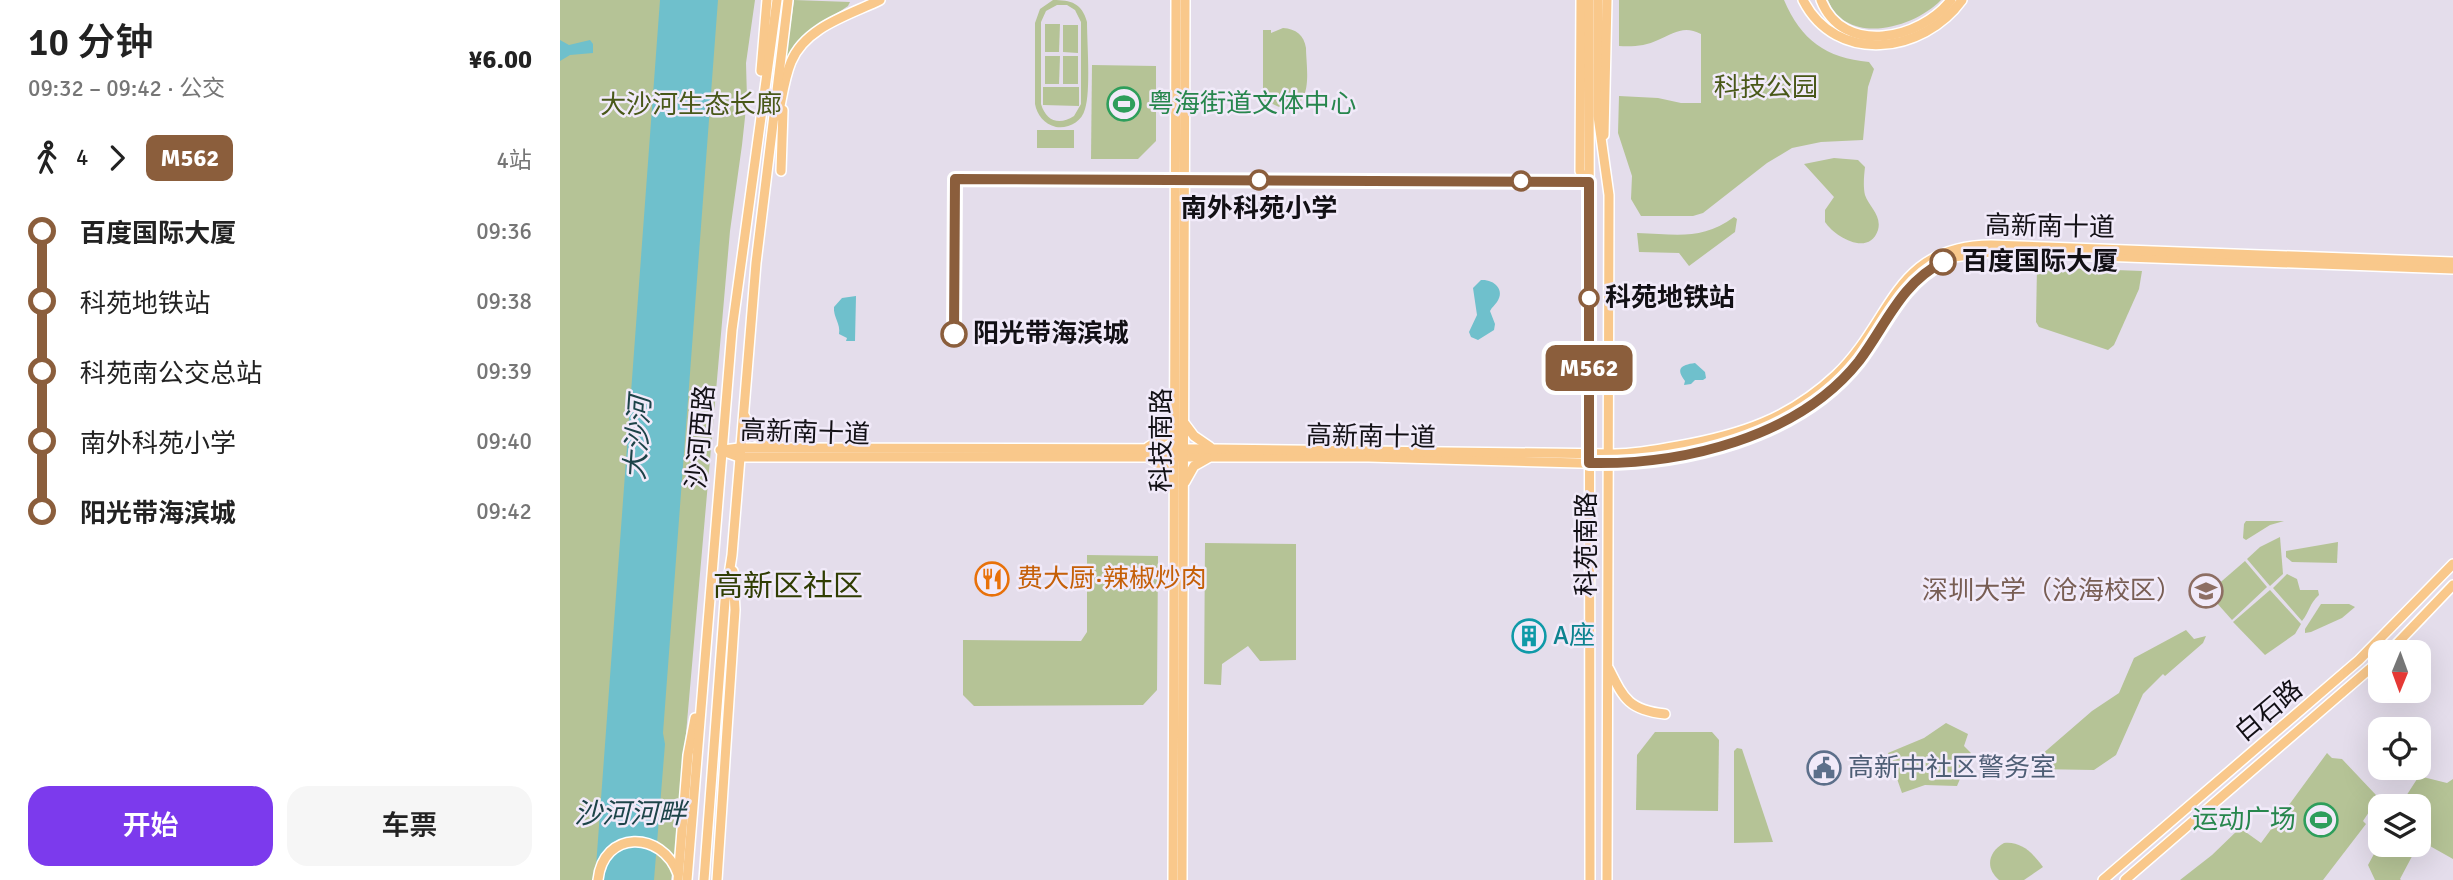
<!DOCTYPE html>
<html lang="zh">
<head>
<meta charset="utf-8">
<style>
	:root { --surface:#fff; --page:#f6f6f6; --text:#222; --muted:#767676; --accent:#7c3aed }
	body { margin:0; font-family:Signika,"Noto Sans SC",sans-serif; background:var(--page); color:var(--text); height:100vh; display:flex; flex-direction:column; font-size:26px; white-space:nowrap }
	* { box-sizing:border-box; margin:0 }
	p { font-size:23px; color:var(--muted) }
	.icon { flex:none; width:38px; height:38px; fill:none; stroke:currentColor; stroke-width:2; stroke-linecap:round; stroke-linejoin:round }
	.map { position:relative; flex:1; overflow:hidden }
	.panel { display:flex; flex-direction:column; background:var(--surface); width:560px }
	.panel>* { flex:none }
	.badge { padding:0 14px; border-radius:10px; font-size:24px; line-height:46px }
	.needle { width:46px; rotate:181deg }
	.tools { position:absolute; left:1808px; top:640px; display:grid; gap:14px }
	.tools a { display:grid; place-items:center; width:63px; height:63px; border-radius:14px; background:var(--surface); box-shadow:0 7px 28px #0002; font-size:35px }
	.map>.badge { position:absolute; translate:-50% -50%; box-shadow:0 0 0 4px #fff }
	.legs { display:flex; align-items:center; gap:10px; height:77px; padding:0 28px; font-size:23px }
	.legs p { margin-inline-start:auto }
	.summary { display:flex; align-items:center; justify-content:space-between; height:119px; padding:0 28px }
	h1 { font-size:38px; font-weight:600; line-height:52px }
	.cta { display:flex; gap:14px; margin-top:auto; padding:14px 28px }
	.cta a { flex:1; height:80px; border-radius:21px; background:var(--accent); color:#fff; font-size:28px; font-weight:600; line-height:80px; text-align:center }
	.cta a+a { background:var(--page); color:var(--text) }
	ul { padding:0 28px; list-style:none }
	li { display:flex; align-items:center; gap:24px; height:70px; font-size:26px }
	li i { display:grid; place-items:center; width:10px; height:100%; margin:0 9px; background:currentColor }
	li i::after { content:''; width:18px; height:18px; margin:-9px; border:5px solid; border-radius:50%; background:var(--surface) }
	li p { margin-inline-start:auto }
	li:first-child i { background:linear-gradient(#0000 50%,currentColor 0) }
	li:last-child i { background:linear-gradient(currentColor 50%,#0000 0) }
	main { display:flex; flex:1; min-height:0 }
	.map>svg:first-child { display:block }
	.green { fill:#b5c396; fill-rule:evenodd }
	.water { fill:#6fc0cc }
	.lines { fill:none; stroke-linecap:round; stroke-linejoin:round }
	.major-casing { stroke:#fff; stroke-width:12 }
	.major { stroke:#f9c88b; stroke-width:9 }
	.line-1-casing { stroke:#fff; stroke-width:16 }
	.line-1 { stroke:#8b5e3c; stroke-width:10 }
	.stop-1-dot { fill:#fff; stroke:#8b5e3c; stroke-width:3.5 }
	.labels { text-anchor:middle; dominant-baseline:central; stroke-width:5; stroke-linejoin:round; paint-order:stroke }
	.park-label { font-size:26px; fill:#495819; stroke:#f1eaf9 }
	.leisure-label { font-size:26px; fill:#27864d; stroke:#f1eaf9; text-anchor:start }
	.stop-label { font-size:26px; font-weight:bold; fill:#121015; stroke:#f1eaf9; text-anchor:start }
	.street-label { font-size:26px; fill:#121015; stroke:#f1eaf9 }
	.food-label { font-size:26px; fill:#c56008; stroke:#f1eaf9; text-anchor:start }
	.education-label { font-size:26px; fill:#785e54; stroke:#f1eaf9; text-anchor:end }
	.culture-label { font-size:26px; fill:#0d838f; stroke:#f1eaf9; text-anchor:start }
	.service-label { font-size:26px; fill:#4e5e75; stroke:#f1eaf9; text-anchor:start }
	.water-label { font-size:28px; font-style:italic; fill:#1d4449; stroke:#f1eaf9 }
	.quarter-label { font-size:30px; fill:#303d03; stroke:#f1eaf9 }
</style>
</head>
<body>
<main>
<section class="panel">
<div class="summary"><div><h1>10 分钟</h1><p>09:32 – 09:42 · 公交</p></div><b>¥6.00</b></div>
<div class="legs"><svg class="icon" aria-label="walk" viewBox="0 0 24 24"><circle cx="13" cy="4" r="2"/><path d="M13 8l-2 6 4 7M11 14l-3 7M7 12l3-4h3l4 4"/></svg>4<svg class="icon" aria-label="forward" viewBox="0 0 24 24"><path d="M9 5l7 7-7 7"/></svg><b class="badge" style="background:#8b5e3c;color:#fff">M562</b><p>4站</p></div>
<ul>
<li><i style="color:#8b5e3c"></i><b>百度国际大厦</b><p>09:36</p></li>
<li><i style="color:#8b5e3c"></i><span>科苑地铁站</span><p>09:38</p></li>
<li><i style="color:#8b5e3c"></i><span>科苑南公交总站</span><p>09:39</p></li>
<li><i style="color:#8b5e3c"></i><span>南外科苑小学</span><p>09:40</p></li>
<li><i style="color:#8b5e3c"></i><b>阳光带海滨城</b><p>09:42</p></li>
</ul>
<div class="cta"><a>开始</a><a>车票</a></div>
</section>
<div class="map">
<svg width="1893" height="880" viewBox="0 0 1893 880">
	<rect width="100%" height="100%" fill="#e4ddeb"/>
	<g class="green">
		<polygon points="0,0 195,0 186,63 187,99 182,145 170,231 116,848 111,880 0,880"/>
		<path d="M 234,0 L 290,2 L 288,6 C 251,31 243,28 224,72 Z"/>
		<path d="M 493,0 C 511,0 522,3 527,22 C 527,42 531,92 525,109 C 522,122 508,129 496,127 C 484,124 477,115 475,104 L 475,23 L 480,9 ZM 497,5 L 507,5 L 515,10 L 521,22 L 521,104 L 514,116 C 499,126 486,121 481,104 L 481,22 L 486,11 Z"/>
		<path d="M 1059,0 L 1224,0 C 1241,40 1266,58 1309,62 L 1314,69 L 1308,87 L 1303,140 L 1261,142 L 1232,148 L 1207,163 L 1143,213 L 1133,216 L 1081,216 L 1071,199 L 1072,176 L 1058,133 L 1059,96 L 1098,98 L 1121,103 L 1141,103 L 1141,34 C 1124,25 1114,33 1098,40 C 1086,46 1072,47 1059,46 Z"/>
		<path d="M 1268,0 L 1381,0 C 1354,28 1287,47 1268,0 Z"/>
		<polygon points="485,24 500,24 499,52 485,52"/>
		<polygon points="503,25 518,25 518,53 503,52"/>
		<path d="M 723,28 C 736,29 744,35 746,48 C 746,65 753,99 733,107 C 725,110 718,107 711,103 L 711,105 L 703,105 L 703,30 L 711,30 L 711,33 Z"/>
		<polygon points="485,56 500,56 499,84 485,84"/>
		<rect x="503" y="56" width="15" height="28"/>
		<polygon points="532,65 596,66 596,141 578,159 531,159"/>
		<polygon points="483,87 519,87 519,106 483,105"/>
		<rect x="477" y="130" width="37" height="18"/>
		<path d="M 1274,158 L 1298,160 L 1305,167 C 1304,176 1303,186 1305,195 C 1309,207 1322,215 1318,230 C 1309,257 1275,237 1265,222 L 1265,210 L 1274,197 L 1244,164 Z"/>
		<path d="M 1174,217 L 1177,219 L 1175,232 L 1129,266 L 1119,253 L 1079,252 L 1077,233 C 1116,234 1141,241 1174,217 Z"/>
		<polygon points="1477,267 1582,271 1579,289 1554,345 1548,350 1479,327 1476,322"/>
		<polygon points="1686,521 1724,521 1710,525 1686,540 1683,538 1684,524"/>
		<polygon points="1720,537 1723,574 1710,586 1687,559 1700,547"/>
		<polygon points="1778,542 1777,563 1732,562 1726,557 1726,551"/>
		<polygon points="645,543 736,544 736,660 700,661 688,646 662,664 661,685 644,684"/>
		<polygon points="527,555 598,556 597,690 583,705 414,706 403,695 403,640 521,641 527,632"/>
		<polygon points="1685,561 1707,587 1672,620 1648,593"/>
		<path d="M 1727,574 L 1737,579 L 1740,590 L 1758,590 L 1759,595 C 1749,604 1750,611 1742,621 L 1713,588 Z"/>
		<polygon points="1710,590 1741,624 1735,634 1705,655 1673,622"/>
		<polygon points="1761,604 1789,604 1795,607 1782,618 1751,632 1745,633 1745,629"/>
		<polygon points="1626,630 1634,639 1646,636 1643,643 1605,676 1603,674 1583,694 1556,755 1534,770 1476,769 1476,765 1487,765 1480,756 1532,711 1559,693 1574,658"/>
		<polygon points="1386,723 1408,734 1404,746 1411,753 1397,786 1365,785 1342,793 1328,753 1364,738"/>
		<polygon points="1095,732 1152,732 1159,740 1158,811 1076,810 1077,755"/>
		<polygon points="1177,748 1182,749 1213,842 1174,843 1174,751"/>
		<polygon points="1767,753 1772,758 1782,759 1816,795 1808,806 1811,809 1803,821 1806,824 1763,880 1620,880 1652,855 1680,828 1701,843"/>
		<polygon points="1859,776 1887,783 1893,779 1893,859 1861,841 1858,845 1858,807 1839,807"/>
		<path d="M 1444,843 C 1461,841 1473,853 1483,867 L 1464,880 L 1439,880 C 1425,868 1428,852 1444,843 Z"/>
		<polygon points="1820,843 1820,845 1858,845 1840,879 1841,880 1815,880 1808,865"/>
	</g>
	<g class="water">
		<polygon points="100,0 158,0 103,733 105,744 94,880 35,880"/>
		<polygon points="0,40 9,45 30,40 33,44 33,53 10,55 0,61"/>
		<path d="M 921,280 C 933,279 946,289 937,302 C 935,305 932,307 930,311 L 935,324 L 934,330 L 918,340 L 911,337 L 909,332 L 917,315 L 913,288 Z"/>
		<path d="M 296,296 L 295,341 L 286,341 L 287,338 L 279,334 C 281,324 273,317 274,307 L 282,298 Z"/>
		<path d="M 1135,363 L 1145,372 L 1146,378 L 1143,380 L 1135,380 L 1131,384 L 1124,385 L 1125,381 C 1116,369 1120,365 1135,363 Z"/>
	</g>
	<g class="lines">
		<defs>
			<g id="major">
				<polyline points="1021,0 1020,171 1024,179 1029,182"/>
				<polyline points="1029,0 1030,880"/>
				<polyline points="1038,0 1038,116 1049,195 1047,880"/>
				<path d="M 1243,0 C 1276,65 1363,54 1402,0"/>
				<path d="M 1261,0 C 1283,56 1360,40 1391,0"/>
				<polyline points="201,71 207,0"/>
				<path d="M 218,116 C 222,98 224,79 231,62 C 245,27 289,15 320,0"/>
				<polyline points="1044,135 1047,0"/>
				<polyline points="221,171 223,110"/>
				<polyline points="184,415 196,436 214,446"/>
				<polyline points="625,424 634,436 650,447"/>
				<polyline points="588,447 604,437 614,421"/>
				<polyline points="160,450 179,457 809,457 1055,464 1082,461 1166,445 1205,431 1233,416 1262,397 1291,371 1345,291 1362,274 1394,257 1431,252 1893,269"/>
				<path d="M 163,450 L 179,448 L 655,449 L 1054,454 C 1076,454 1097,450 1118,446 C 1180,435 1229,419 1276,375 C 1333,321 1333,246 1431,245 L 1893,262"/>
				<polyline points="589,458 604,467 613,482"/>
				<polyline points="625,482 634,466 648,458"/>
				<polyline points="1828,653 1893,585"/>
				<path d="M 1049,669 C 1064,699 1069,710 1105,714"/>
				<path d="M 38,880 C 43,830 102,830 118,874"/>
				<polyline points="118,880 128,755 135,718"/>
				<polyline points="127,880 172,330 217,0"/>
				<polyline points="144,880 165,601 172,555 196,263 228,0"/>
				<polyline points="157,880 175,610 173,571"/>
				<polyline points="613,880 616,0"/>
				<polyline points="622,880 625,0"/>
				<polyline points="1543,880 1799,660 1893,564"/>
				<polyline points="1565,880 1820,660"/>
			</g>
		</defs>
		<use href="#major" class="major-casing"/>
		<use href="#major" class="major"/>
	</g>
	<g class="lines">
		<defs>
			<path id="line-1" d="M 394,334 L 395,179 L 1029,182 L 1029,463 C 1122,465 1238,438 1299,361 C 1326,325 1341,283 1383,262"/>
		</defs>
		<use href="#line-1" class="line-1-casing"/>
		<use href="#line-1" class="line-1"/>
	</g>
	<defs>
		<symbol id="stadium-ring" viewBox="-11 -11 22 22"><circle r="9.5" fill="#f1eaf9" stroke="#2e9e5b" stroke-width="1.5"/><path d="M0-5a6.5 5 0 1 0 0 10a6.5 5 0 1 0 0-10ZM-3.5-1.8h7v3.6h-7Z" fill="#2e9e5b"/></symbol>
		<symbol id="restaurant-ring" viewBox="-11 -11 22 22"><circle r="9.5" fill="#f1eaf9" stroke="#e8710a" stroke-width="1.5"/><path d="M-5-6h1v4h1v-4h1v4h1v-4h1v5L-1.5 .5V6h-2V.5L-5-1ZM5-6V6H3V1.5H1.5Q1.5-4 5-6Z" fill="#e8710a"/></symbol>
		<symbol id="university-ring" viewBox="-11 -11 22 22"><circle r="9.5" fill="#f1eaf9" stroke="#8d6e63" stroke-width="1.5"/><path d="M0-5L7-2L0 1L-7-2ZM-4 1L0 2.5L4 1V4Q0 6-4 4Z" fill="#8d6e63"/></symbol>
		<symbol id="building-ring" viewBox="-11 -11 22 22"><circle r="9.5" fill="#f1eaf9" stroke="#0f9aa8" stroke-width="1.5"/><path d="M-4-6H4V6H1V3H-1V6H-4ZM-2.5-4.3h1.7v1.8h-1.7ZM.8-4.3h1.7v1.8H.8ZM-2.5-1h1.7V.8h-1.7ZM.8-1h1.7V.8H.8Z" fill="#0f9aa8"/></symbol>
		<symbol id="civic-ring" viewBox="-11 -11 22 22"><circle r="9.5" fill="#f1eaf9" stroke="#5c6f8a" stroke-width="1.5"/><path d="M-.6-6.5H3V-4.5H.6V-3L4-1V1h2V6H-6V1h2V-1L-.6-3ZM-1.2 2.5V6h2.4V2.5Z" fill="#5c6f8a"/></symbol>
	</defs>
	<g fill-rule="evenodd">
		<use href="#stadium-ring" x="545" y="85" width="38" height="38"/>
		<use href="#restaurant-ring" x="413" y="560" width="38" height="38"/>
		<use href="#university-ring" x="1627" y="572" width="38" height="38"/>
		<use href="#building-ring" x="950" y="617" width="38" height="38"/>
		<use href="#civic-ring" x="1245" y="749" width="38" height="38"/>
		<use href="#stadium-ring" x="1742" y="801" width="38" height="38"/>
	</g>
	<g class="stop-1-dot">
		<circle cx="699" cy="180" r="9"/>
		<circle cx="961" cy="181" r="9"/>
		<circle cx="1383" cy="262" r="12"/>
		<circle cx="1029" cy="298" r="9"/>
		<circle cx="394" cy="334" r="12"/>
	</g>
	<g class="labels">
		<g class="park-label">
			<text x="1206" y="88">科技公园</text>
			<text x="131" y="105">大沙河生态长廊</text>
		</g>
		<g class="leisure-label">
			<text x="588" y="104">粤海街道文体中心</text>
			<text x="1736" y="820" text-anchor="end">运动广场</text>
		</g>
		<g class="stop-label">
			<text x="699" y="209" text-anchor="middle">南外科苑小学</text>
			<text x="1402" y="262">百度国际大厦</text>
			<text x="1045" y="298">科苑地铁站</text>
			<text x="413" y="334">阳光带海滨城</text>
		</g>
		<g class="street-label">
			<text transform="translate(1490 227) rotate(1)">高新南十道</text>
			<text transform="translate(245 433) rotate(2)">高新南十道</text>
			<text transform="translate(141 437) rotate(-85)">沙河西路</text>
			<text transform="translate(811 437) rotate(1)">高新南十道</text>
			<text transform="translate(602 440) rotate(-90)">科技南路</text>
			<text transform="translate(1027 544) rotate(-90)">科苑南路</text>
			<text transform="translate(1709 711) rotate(-40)">白石路</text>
		</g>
		<g class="food-label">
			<text x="457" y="579">费大厨·辣椒炒肉</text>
		</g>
		<g class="education-label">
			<text x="1622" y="591">深圳大学（沧海校区）</text>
		</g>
		<g class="culture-label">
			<text x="993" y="636">A座</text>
		</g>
		<g class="service-label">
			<text x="1288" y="768">高新中社区警务室</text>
		</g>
		<g class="water-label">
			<text transform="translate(78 438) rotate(-86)">大沙河</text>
			<text x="70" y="814">沙河河畔</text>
		</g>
		<g class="quarter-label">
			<text x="228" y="586">高新区社区</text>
		</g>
	</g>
</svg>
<div class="tools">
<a><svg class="needle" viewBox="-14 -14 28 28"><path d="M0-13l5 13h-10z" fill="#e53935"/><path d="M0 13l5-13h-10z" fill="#767676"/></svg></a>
<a><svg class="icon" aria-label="locate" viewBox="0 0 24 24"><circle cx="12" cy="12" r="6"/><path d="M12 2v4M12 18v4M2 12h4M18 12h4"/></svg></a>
<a><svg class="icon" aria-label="layers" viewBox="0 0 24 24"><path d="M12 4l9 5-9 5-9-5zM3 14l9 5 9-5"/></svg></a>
</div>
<b class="badge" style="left:1029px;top:368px;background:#8b5e3c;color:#fff">M562</b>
</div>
</main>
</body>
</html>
